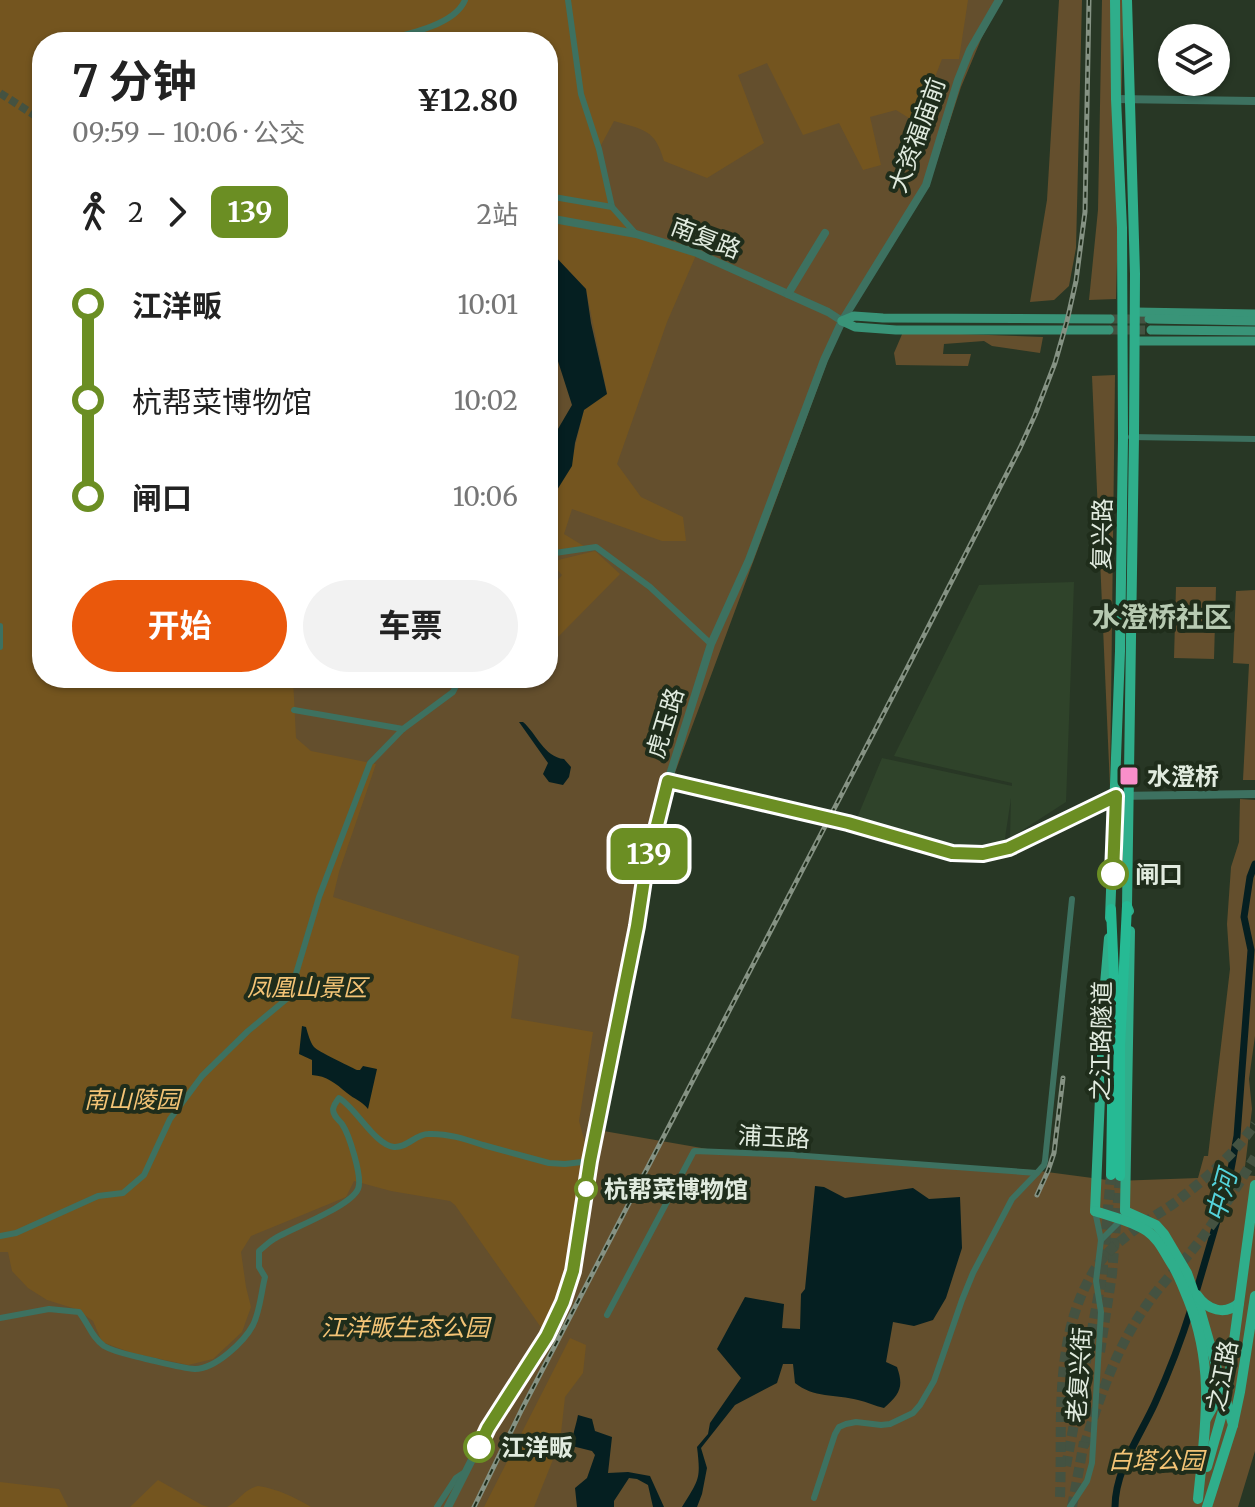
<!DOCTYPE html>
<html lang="zh">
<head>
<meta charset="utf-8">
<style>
	:root { --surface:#fff; --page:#f2f2f2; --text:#222; --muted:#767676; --accent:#ea580c }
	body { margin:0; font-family:Merriweather,"Noto Sans SC",serif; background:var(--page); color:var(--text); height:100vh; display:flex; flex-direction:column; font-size:30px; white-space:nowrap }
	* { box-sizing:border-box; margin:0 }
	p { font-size:26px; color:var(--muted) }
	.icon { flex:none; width:44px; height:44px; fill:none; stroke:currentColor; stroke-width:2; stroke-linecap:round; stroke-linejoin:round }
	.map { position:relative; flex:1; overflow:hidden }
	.sheet { position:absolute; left:32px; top:32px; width:526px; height:656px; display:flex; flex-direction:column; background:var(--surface); border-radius:32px; box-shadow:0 2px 6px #0004 }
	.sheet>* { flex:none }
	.badge { padding:0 16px; border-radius:12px; font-size:28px; line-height:52px }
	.buttons { position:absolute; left:1158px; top:24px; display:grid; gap:16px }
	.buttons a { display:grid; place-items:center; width:72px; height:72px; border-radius:50%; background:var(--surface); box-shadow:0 2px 6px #0004; font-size:40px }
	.map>.badge { position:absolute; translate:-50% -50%; box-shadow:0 0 0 4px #fff }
	.legs { display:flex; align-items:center; gap:12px; height:88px; padding:0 40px; font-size:26px }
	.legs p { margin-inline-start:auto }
	.headline { display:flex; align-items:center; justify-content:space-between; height:136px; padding:0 40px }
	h1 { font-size:44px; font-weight:700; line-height:60px }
	.primary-button { display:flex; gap:16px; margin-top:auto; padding:16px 40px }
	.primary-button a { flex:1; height:92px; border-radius:48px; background:var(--accent); color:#fff; font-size:32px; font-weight:700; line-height:92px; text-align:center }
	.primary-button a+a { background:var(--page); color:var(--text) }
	ul { padding:0 40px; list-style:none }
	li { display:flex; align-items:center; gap:28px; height:96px; font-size:30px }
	li i { display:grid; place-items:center; width:12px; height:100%; margin:0 10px; background:currentColor }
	li i::after { content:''; width:20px; height:20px; margin:-10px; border:6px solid; border-radius:50%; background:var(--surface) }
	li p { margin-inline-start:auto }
	li:first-child i { background:linear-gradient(#0000 50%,currentColor 0) }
	li:last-child i { background:linear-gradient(currentColor 50%,#0000 0) }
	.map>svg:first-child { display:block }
	.built { fill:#2f432a }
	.green { fill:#644f2d; fill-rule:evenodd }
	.forest { fill:#74551f }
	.water { fill:#051f21 }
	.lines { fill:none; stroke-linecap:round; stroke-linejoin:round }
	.canal { stroke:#051f21; stroke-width:7 }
	.tertiary-tunnel { stroke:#445241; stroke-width:8; stroke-dasharray:8 4; stroke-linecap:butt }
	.secondary-tunnel { stroke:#445241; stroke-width:9; stroke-dasharray:9 4.5; stroke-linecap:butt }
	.trunk-tunnel { stroke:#445241; stroke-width:10; stroke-dasharray:10 5; stroke-linecap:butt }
	.minor { stroke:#3d7160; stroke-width:6 }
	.tertiary { stroke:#3d7160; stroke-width:8 }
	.secondary { stroke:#399478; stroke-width:9 }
	.primary { stroke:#2fae8b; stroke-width:10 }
	.trunk { stroke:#26ba94; stroke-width:10 }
	.rail-casing { stroke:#859283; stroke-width:5 }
	.rail { stroke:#1f2d1b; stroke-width:2; stroke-dasharray:6; stroke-linecap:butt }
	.line-1-casing { stroke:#fff; stroke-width:18 }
	.line-1 { stroke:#6b8e23; stroke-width:12 }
	.poi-dot { fill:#f98fca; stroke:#1f2d1b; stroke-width:3 }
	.stop-1-dot { fill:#fff; stroke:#6b8e23; stroke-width:4 }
	.labels { text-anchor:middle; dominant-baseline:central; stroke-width:8; stroke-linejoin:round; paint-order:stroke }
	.street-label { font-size:24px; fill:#e1ebdf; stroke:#1f2d1b }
	.poi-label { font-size:24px; font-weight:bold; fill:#e1ebdf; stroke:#1f2d1b; text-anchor:start }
	.stop-label { font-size:24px; font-weight:bold; fill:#e1ebdf; stroke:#1f2d1b; text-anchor:start }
	.park-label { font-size:24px; font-style:italic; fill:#f4c476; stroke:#1f2d1b }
	.water-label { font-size:26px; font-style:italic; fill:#54d3db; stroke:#1f2d1b }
	.quarter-label { font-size:28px; font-weight:bold; fill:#b7cab2; stroke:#1f2d1b }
</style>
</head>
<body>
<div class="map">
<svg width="1255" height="1507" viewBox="0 0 1255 1507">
	<rect width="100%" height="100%" fill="#283725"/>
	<polygon class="built" points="1074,582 1066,802 1010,838 1011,798 1004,845 964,848 857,818 882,758 1012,786 1012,783 894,756 979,585"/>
	<g class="green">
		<path d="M 0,0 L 1002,0 L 982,37 L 961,87 L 933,173 L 853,305 L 832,349 L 663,805 L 592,1129 L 719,1151 L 1032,1170 L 1115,1181 L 1198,1178 L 1204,1156 L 1208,1156 L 1230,969 L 1227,924 L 1231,867 L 1239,842 L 1240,799 L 1255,800 L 1255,1036 L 1249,1079 L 1252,1109 L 1244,1175 L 1255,1176 L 1255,1451 L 1238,1507 L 0,1507 ZM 42,42 L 548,42 L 548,678 L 42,678 Z"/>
		<polygon points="1059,0 1082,0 1076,248 1069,286 1054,300 1030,302 1047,200"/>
		<polygon points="1102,0 1124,0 1116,299 1089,300 1098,210"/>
		<polygon points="903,332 1043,337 1040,353 992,346 984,341 944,344 943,354 971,354 968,366 896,365 894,353"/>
		<polygon points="1115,375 1110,787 1092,376"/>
		<polygon points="1176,587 1216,587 1214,659 1174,658"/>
		<polygon points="1255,590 1255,780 1243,780 1249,664 1233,663 1236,591"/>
	</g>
	<g class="forest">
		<path d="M 0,0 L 968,0 L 959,59 L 942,59 L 917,123 L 896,110 L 870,117 L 881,165 L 863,170 L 839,123 L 803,135 L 767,63 L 738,75 L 764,143 L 707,178 L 664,161 C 655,129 644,130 614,121 L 599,149 L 612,207 L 636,234 L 697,253 L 667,322 L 617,464 L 641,497 L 683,517 L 686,541 L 662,541 L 572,509 L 564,534 L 587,548 L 548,554 L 548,518 L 555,511 L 557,490 L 570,468 L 584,410 L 607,393 L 586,289 L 552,253 L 548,252 L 548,42 L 42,42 L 42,678 L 293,678 L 296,738 L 311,751 L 376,764 L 339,872 L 333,897 L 519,956 L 511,1018 L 593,1032 L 579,1121 L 590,1161 L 573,1271 L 547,1336 L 455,1205 L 450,1201 L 391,1191 L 354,1181 L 346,1197 L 251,1236 L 241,1252 L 246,1287 L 251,1307 L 242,1332 L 213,1359 L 188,1365 L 132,1353 L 102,1342 L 93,1321 L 76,1309 L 47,1300 L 28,1288 L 12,1271 L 8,1252 L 0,1252 Z"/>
		<polygon points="595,551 620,574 558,637 548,629 548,592 562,575 550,562"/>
		<polygon points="570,1338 586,1345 583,1373 565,1397 560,1442 534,1507 484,1507"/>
		<polygon points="158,1480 202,1505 209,1507 130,1507"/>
		<polygon points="0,1482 59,1489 68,1507 0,1507"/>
		<path d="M 258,1486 C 278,1489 294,1497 311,1507 L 227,1507 C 239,1501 244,1489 258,1486 Z"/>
	</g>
	<g class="water">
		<polygon points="548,252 552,253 586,289 591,323 607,394 584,410 575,443 572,466 557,490 555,511 548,518 548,446 572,405 548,330"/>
		<path d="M 519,722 L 523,722 C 537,734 544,757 564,759 L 571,767 L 569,777 L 563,785 L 549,782 L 543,774 L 548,763 Z"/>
		<path d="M 302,1026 L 306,1027 C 308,1034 310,1042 314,1047 C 317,1051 349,1066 357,1070 L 360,1070 L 363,1066 L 377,1069 L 368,1109 C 362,1101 354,1099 347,1093 C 335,1083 327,1076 312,1075 L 312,1060 L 299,1054 Z"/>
		<path d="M 815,1186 L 824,1187 L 845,1198 L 913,1188 L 929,1199 L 960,1197 L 962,1248 L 946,1298 L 933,1320 L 914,1326 L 893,1322 L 886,1362 L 897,1367 C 904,1387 900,1394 884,1408 C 875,1406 867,1402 858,1400 C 836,1394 813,1398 795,1383 L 793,1364 L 783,1364 L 777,1383 L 735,1405 L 701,1448 L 707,1468 L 702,1494 L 697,1507 L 682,1507 C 699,1479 701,1480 697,1447 L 708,1434 L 710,1423 L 741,1378 L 717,1349 L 745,1297 L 784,1304 L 782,1328 L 800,1329 L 801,1294 L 805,1289 Z"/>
		<path d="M 578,1415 L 592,1419 L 595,1431 L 612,1437 L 608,1473 L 628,1472 L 650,1476 L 664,1507 L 653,1507 L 648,1485 L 637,1479 L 629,1478 L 614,1501 L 614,1507 L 577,1507 L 575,1488 L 587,1478 L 595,1455 L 592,1451 L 572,1446 C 572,1435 576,1426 578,1415 Z"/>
	</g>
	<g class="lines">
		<g class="canal">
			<polyline points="1197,1289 1229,1180 1237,1136 1251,950 1244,917 1250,877 1255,864"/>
			<path d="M 1115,1507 C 1115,1470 1140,1436 1155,1403 C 1169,1372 1181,1341 1191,1309"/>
		</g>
		<polyline class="tertiary-tunnel" points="0,93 42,120"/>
		<g class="secondary-tunnel">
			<polyline points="1110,319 1149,319"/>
			<polyline points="1109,330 1151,330"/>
		</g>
		<g class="trunk-tunnel">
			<polyline points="1100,1352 1112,1274 1120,1176"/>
			<path d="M 1084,1446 C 1100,1397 1116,1348 1146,1306 C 1162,1282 1184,1262 1201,1239 C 1221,1213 1238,1185 1255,1157"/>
			<polyline points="1066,1466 1102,1277 1111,1175"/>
			<path d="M 1060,1497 C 1063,1420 1052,1334 1097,1266 C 1106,1252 1124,1238 1137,1228 C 1151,1217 1168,1209 1182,1197 C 1209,1176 1235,1153 1255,1124"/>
			<polyline points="1072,1507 1084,1442"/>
		</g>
		<g class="minor">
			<polyline points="568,0 581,94 599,149 612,207 636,234"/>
			<path d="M 374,42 C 399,36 454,27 465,0"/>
			<polyline points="548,196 612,207"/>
			<polyline points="1131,437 1255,439"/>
			<polyline points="548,554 596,547 650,587 711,644"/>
			<polyline points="0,626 0,647"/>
			<polyline points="294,710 403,729"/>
			<polyline points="0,1236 16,1233 98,1196 123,1193 144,1175 170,1119 202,1076 248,1031 289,997 319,897 370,763 403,729 453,692 460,678"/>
			<polyline points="1101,1240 1121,1220"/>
			<polyline points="607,1315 694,1151 792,1155 1037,1173 1044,1165 1045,1161 1072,899"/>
			<path d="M 0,1318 L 49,1309 L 79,1312 C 88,1323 92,1338 104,1346 C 116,1353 132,1355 146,1359 C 160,1362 181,1368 195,1369 C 215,1369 244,1342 253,1325 C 260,1311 261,1293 265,1277 L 259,1267 L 259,1251 C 264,1247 269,1242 274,1239 C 292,1228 350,1207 358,1189 C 363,1178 349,1134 342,1124 C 338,1119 333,1116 333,1109 C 334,1104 336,1102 339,1098 C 356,1108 375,1145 394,1147 C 407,1148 416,1134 428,1134 C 447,1133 465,1139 483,1145 C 505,1151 527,1157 549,1163 L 565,1164 L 590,1161"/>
			<polyline points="814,1498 835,1434 839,1427 846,1424 856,1422 881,1425 890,1424 913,1413 920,1405 934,1381 962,1300 973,1273 1012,1199 1037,1173"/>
			<polyline points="437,1507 456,1478 465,1472"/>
			<polyline points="1070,1507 1087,1481 1092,1463 1101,1312 1096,1281 1101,1240 1095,1211"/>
		</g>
		<g class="tertiary">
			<polyline points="1116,99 1255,101"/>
			<polyline points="548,218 636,234 697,253 828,312 842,321"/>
			<polyline points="788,294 825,233"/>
			<polyline points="668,781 848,823 952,853 983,854 1009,848 1116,796 1255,794"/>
			<polyline points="448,1507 488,1428 547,1336 563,1302 573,1271 590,1161 637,926 645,873 668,781 711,644 749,560 824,360 842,321 926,185 958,80 970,50 999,0"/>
		</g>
		<g class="secondary">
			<polyline points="1135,312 1255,314"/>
			<polyline points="1149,319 1255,321"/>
			<polyline points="842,321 854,316 883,318 1110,319"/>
			<polyline points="842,321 855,327 896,330 1109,330"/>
			<polyline points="1151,330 1255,331"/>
			<polyline points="1135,341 1255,341"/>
		</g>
		<g class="primary">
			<polyline points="1127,0 1135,274 1134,437 1127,906 1129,911"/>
			<polyline points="1110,918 1120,651 1123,438 1122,228 1116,99 1115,0"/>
			<polyline points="1130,931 1125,1211 1156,1225 1164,1234 1187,1273 1201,1313 1233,1425"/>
			<polyline points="1095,1211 1105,984 1109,938"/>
			<path d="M 1095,1211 C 1112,1217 1132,1221 1147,1231 C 1159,1239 1165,1254 1173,1266 C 1179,1276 1183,1287 1188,1299 C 1216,1369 1205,1427 1198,1499"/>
			<path d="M 1197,1295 C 1207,1310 1225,1316 1239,1303"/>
			<polyline points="1206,1419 1223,1389"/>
			<polyline points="1207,1467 1226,1400 1255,1185"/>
			<polyline points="1207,1507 1233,1425 1240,1392 1255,1296"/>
		</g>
		<g class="trunk">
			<polyline points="1111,1175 1114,976 1111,909"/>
			<polyline points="1120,1176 1120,1047 1127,906"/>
		</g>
		<defs>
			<g id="rail">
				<polyline points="1037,1195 1048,1171 1054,1153 1063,1078"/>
				<polyline points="474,1507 522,1409 899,684 1020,448 1035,415 1055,363 1067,321 1076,281 1085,212 1089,0"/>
			</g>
		</defs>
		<use href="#rail" class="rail-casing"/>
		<use href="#rail" class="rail"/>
	</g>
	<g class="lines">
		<defs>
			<polyline id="line-1" points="479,1447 488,1428 547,1336 563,1302 573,1271 590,1161 637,926 645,873 668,781 848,823 952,853 983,854 1009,848 1116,796 1113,874"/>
		</defs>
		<use href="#line-1" class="line-1-casing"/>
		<use href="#line-1" class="line-1"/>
	</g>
	<rect class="poi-dot" x="1119" y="766" width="20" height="20" rx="4"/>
	<g class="stop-1-dot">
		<circle cx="1113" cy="874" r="14"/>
		<circle cx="586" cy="1189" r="10"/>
		<circle cx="479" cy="1447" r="14"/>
	</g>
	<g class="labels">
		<g class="street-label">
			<text transform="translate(917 135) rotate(-70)">大资福庙前</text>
			<text transform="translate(706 238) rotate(21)">南复路</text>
			<text transform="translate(1102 534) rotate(-89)">复兴路</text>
			<text transform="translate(665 723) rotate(-73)">虎玉路</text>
			<text transform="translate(1101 1041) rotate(-89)">之江路隧道</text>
			<text transform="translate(774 1137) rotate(3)">浦玉路</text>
			<text transform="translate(1079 1375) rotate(-86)">老复兴街</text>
			<text transform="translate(1222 1376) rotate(-79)">之江路</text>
		</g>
		<g class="poi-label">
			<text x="1147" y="776">水澄桥</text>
		</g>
		<g class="stop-label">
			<text x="1135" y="874">闸口</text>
			<text x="604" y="1189">杭帮菜博物馆</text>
			<text x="501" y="1447">江洋畈</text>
		</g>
		<g class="park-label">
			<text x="307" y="987">凤凰山景区</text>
			<text x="132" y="1099">南山陵园</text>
			<text x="405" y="1327">江洋畈生态公园</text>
			<text x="1156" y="1460">白塔公园</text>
		</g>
		<g class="water-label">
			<text transform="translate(1221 1196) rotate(-75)">中河</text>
		</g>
		<g class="quarter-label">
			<text x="1162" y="617">水澄桥社区</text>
		</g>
	</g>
</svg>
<div class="buttons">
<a><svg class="icon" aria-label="layers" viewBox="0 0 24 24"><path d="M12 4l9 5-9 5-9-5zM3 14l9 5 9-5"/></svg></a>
</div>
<b class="badge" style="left:649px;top:854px;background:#6b8e23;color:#fff">139</b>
<section class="sheet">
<div class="headline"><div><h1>7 分钟</h1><p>09:59 – 10:06 · 公交</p></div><b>¥12.80</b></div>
<div class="legs"><svg class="icon" aria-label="walk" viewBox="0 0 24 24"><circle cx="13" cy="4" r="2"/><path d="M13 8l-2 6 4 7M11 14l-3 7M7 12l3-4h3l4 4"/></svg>2<svg class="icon" aria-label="forward" viewBox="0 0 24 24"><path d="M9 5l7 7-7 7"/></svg><b class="badge" style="background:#6b8e23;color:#fff">139</b><p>2站</p></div>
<ul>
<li><i style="color:#6b8e23"></i><b>江洋畈</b><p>10:01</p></li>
<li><i style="color:#6b8e23"></i><span>杭帮菜博物馆</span><p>10:02</p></li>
<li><i style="color:#6b8e23"></i><b>闸口</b><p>10:06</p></li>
</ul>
<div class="primary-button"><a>开始</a><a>车票</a></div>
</section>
</div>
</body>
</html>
